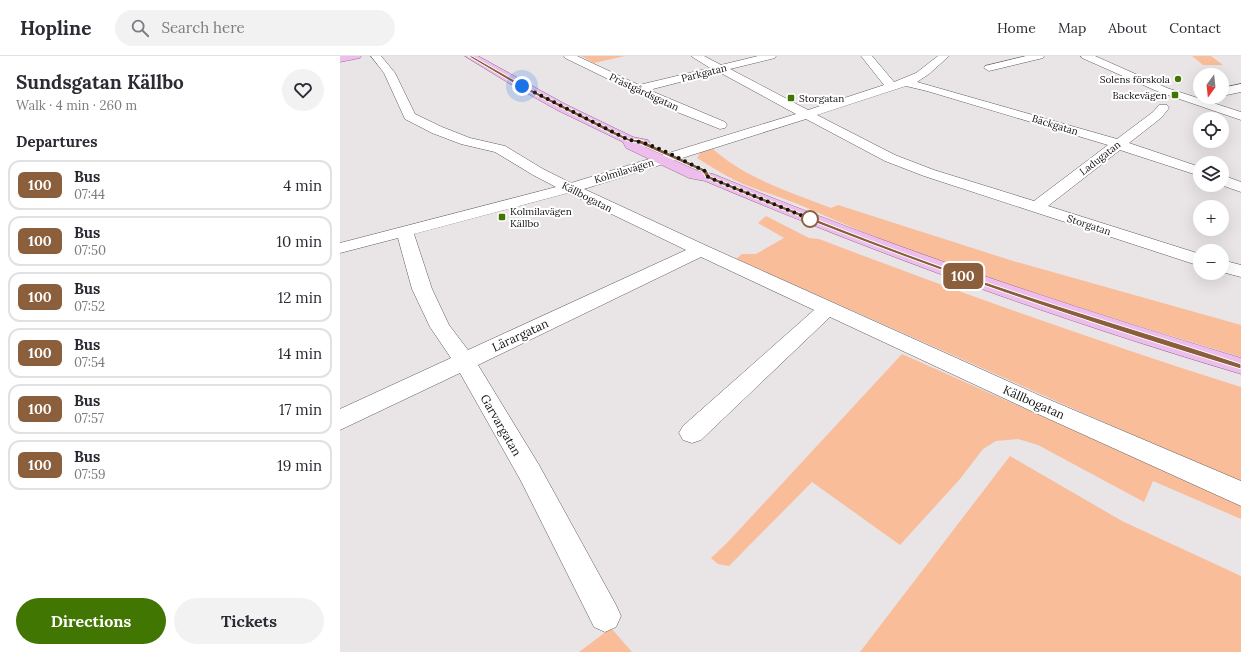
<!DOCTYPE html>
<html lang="en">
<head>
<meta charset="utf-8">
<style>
	:root { --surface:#fff; --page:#f2f2f3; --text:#2b2b33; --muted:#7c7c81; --line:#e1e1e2; --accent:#417602 }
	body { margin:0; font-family:Lora,serif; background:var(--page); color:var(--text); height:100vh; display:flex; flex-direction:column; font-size:15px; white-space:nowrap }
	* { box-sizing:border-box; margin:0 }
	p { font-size:13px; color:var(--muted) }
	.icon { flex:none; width:22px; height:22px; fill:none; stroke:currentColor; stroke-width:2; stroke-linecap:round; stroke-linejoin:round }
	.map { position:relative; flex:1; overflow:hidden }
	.panel { display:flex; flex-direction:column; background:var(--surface); width:340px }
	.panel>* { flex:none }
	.badge { padding:0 8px; border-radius:6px; font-size:14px; line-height:26px }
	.needle { width:26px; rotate:195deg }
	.fabs { position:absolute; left:853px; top:12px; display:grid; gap:8px }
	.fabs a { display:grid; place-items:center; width:36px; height:36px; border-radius:50%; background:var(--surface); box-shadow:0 4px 16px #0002; font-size:20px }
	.you { position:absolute; width:20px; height:20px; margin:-10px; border:3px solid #fff; border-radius:50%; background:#1a73e8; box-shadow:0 0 0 6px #1a73e833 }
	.map>.badge { position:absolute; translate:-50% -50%; box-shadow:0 0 0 2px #fff }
	h2 { padding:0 16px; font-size:15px; line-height:36px }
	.round { display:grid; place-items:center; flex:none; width:42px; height:42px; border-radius:21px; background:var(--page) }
	.head { display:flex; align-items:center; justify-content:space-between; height:68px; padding:0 16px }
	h1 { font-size:19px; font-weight:700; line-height:30px }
	.cta { display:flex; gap:8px; margin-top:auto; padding:8px 16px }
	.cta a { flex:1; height:46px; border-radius:24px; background:var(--accent); color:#fff; font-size:16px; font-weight:700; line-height:46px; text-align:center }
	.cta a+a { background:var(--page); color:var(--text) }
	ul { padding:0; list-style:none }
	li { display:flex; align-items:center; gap:12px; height:50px; margin:0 8px 6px; padding:0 8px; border:2px solid var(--line); border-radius:12px }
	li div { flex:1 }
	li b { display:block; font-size:15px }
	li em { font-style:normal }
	li .badge { min-width:44px; font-weight:700; text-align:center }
	header { display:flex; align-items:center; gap:24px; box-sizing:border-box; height:56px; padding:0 20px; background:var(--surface); border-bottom:1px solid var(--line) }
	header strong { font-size:19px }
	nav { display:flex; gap:22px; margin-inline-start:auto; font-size:14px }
	.search { width:280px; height:36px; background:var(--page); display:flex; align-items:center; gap:10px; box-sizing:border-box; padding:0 14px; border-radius:22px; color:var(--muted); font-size:15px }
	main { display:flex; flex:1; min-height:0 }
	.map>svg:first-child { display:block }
	.green { fill:#f9bd9a }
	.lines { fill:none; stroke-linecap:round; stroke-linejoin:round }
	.minor-casing { stroke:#605b5d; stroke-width:1 }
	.major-casing { stroke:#9a6797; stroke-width:1 }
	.minor { fill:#fff; fill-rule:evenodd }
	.major { fill:#edbeeb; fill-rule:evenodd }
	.line { fill:#8b5e3c; stroke:#fff }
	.walk { stroke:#151414; stroke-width:4; stroke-dasharray:0 7.2 }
	.poi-dot { fill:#417602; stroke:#fff; stroke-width:1.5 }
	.stop-dot { fill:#fff; stroke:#8b5e3c; stroke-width:2 }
	.labels { text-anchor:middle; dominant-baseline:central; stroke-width:4; stroke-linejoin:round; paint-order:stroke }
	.far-street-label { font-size:10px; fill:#151414; stroke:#fff }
	.far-poi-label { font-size:10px; fill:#151414; stroke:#fff; text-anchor:end }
	.street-label { font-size:12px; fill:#151414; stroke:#fff }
</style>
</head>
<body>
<header>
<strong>Hopline</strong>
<div class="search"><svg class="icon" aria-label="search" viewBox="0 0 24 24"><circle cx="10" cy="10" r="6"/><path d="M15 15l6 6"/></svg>Search here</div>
<nav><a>Home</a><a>Map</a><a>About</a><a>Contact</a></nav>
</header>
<main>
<section class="panel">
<div class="head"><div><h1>Sundsgatan Källbo</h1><p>Walk · 4 min · 260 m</p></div><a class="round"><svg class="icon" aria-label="heart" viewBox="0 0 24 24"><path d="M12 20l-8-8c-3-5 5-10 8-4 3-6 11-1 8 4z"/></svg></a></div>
<h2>Departures</h2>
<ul>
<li><span class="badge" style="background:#8b5e3c;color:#fff">100</span><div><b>Bus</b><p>07:44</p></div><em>4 min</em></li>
<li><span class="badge" style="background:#8b5e3c;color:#fff">100</span><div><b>Bus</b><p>07:50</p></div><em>10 min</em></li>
<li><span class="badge" style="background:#8b5e3c;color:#fff">100</span><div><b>Bus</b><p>07:52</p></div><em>12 min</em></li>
<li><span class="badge" style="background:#8b5e3c;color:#fff">100</span><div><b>Bus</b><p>07:54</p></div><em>14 min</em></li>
<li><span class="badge" style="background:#8b5e3c;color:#fff">100</span><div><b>Bus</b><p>07:57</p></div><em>17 min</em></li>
<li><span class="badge" style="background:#8b5e3c;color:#fff">100</span><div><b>Bus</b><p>07:59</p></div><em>19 min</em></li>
</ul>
<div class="cta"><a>Directions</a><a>Tickets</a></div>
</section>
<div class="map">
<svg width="901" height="596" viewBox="0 0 901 596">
	<rect width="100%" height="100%" fill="#e9e4e6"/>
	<g class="green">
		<polygon points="241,0 285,0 254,7"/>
		<polygon points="852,0 871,0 883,9 863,9"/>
		<path d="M 373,93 C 406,123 451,136 491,152 L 498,149 L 673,205 L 901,269 L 901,301 C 755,257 607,214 467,152 C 451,145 435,140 419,134 C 397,127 376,114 357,102 L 362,94 Z"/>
		<path d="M 426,160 L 469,182 L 479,183 C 618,236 759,286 901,331 L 901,427 L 396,203 L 402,198 L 416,198 L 444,182 L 418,167 Z"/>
		<polygon points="562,298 901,449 901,463 813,425 804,446 698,389 678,383 656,385 643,393 620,423 560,489 472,426 389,510 378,508 371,502 387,487"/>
		<polygon points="670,400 782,465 901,520 901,596 520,596"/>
		<polygon points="271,572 292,596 239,596"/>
	</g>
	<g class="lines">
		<defs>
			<g id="minor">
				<path d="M 31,0 L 41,0 L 55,17 L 75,58 L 102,71 L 130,82 L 165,90 L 203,113 L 231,127 L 456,58 L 379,16 L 309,34 L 385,66 L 387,69 L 385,72 L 380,73 L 332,54 L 225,2 L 224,0 L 237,0 L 299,29 L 370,12 L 351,0 L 364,0 L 381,9 L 418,0 L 436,0 L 435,2 L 390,13 L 468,54 L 544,29 L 521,0 L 532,0 L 554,26 L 576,17 L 598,0 L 609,0 L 589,18 L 577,26 L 777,83 L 813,56 L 819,49 L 827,49 L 829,52 L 821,62 L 789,87 L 860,111 L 860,120 L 780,94 L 708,150 L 860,198 L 860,210 L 584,120 L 545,105 L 466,63 L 244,133 L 367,190 L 703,341 L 901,425 L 901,450 L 687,353 L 490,261 L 361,384 L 352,387 L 343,384 L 339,377 L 343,370 L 474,254 L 361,201 L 138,309 L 199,409 L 276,549 L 281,560 L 276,571 L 265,576 L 254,571 L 181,425 L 120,317 L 0,374 L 0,353 L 111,302 L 90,271 L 72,233 L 58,182 L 0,197 L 0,187 L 216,131 L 193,119 L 155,96 L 121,88 L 92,77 L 65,63 L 44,17 ZM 566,30 L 587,35 L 768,89 L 694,145 L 594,114 L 555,99 L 477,59 ZM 228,137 L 346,194 L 128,294 L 109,269 L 92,233 L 74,178 Z"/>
				<polygon points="686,0 704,0 703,2 649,15 644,12 645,10"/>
				<polygon points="741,0 755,0 827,32 901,56 901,64 819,36 742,2"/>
				<polygon points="901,28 901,36 882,40 882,32"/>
				<polygon points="882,119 901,126 901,136 881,129"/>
				<polygon points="882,204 901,209 901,221 882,216"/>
			</g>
			<g id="major">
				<polygon points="0,0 21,0 20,2 0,6"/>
				<path d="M 125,0 L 138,0 L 225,48 L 293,81 L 308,84 L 310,87 L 305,91 L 358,115 L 373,118 C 546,189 722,249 901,302 L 901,318 C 719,264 540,199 365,125 L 349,122 L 286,92 L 283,86 L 217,54 L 167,26 Z"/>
			</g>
		</defs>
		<use href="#minor" class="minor-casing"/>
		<use href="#major" class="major-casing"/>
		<use href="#minor" class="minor"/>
		<use href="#major" class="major"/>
	</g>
	<path class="line" d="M 128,0 L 132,0 L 183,29 L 278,77 L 290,83 L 301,84 L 367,114 L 370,120 C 475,164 582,206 690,241 C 761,264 833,285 901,308 L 901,313 C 719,258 541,196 366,122 L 363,116 L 298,87 L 288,85 L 274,79 L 180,31 Z"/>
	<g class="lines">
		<path class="walk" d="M 182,30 L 289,84 C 312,86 343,105 365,115 L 368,121 L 470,163"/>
	</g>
	<g class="poi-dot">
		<circle cx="838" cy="23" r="4"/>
		<rect x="831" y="35" width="8" height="8" rx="2"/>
		<rect x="447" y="38" width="8" height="8" rx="2"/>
		<rect x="158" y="157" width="8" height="8" rx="2"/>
	</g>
	<circle class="stop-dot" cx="470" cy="163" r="8"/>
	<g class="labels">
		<g class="far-street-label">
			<text transform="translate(364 17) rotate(-14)">Parkgatan</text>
			<text transform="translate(304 36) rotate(25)">Prästgårdsgatan</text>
			<text transform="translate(715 69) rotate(17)">Bäckgatan</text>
			<text transform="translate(760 102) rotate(-38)">Ladugatan</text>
			<text transform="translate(284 115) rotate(-17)">Kolmilavägen</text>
			<text transform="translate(247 141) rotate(27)">Källbogatan</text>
			<text transform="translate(749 169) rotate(18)">Storgatan</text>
		</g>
		<g class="far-poi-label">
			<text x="830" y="23">Solens förskola</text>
			<text x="827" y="39">Backevägen</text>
			<text x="459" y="42" text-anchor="start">Storgatan</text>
			<text x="170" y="155" text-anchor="start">Kolmilavägen<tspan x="170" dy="12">Källbo</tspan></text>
		</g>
		<g class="street-label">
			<text transform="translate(180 279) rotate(-25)">Lärargatan</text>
			<text transform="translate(694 346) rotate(24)">Källbogatan</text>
			<text transform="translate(161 369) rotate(60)">Garvargatan</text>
		</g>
	</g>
</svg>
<div class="fabs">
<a><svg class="needle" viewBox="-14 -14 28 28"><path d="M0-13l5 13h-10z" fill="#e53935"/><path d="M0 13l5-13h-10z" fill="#7c7c81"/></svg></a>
<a><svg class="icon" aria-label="locate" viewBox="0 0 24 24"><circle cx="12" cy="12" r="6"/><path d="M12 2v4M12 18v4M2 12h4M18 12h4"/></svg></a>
<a><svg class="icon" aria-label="layers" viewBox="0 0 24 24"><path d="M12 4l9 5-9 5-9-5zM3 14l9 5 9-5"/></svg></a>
<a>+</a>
<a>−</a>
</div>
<div class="you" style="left:182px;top:30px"></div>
<b class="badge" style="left:623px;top:220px;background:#8b5e3c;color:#fff">100</b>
</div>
</main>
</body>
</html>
